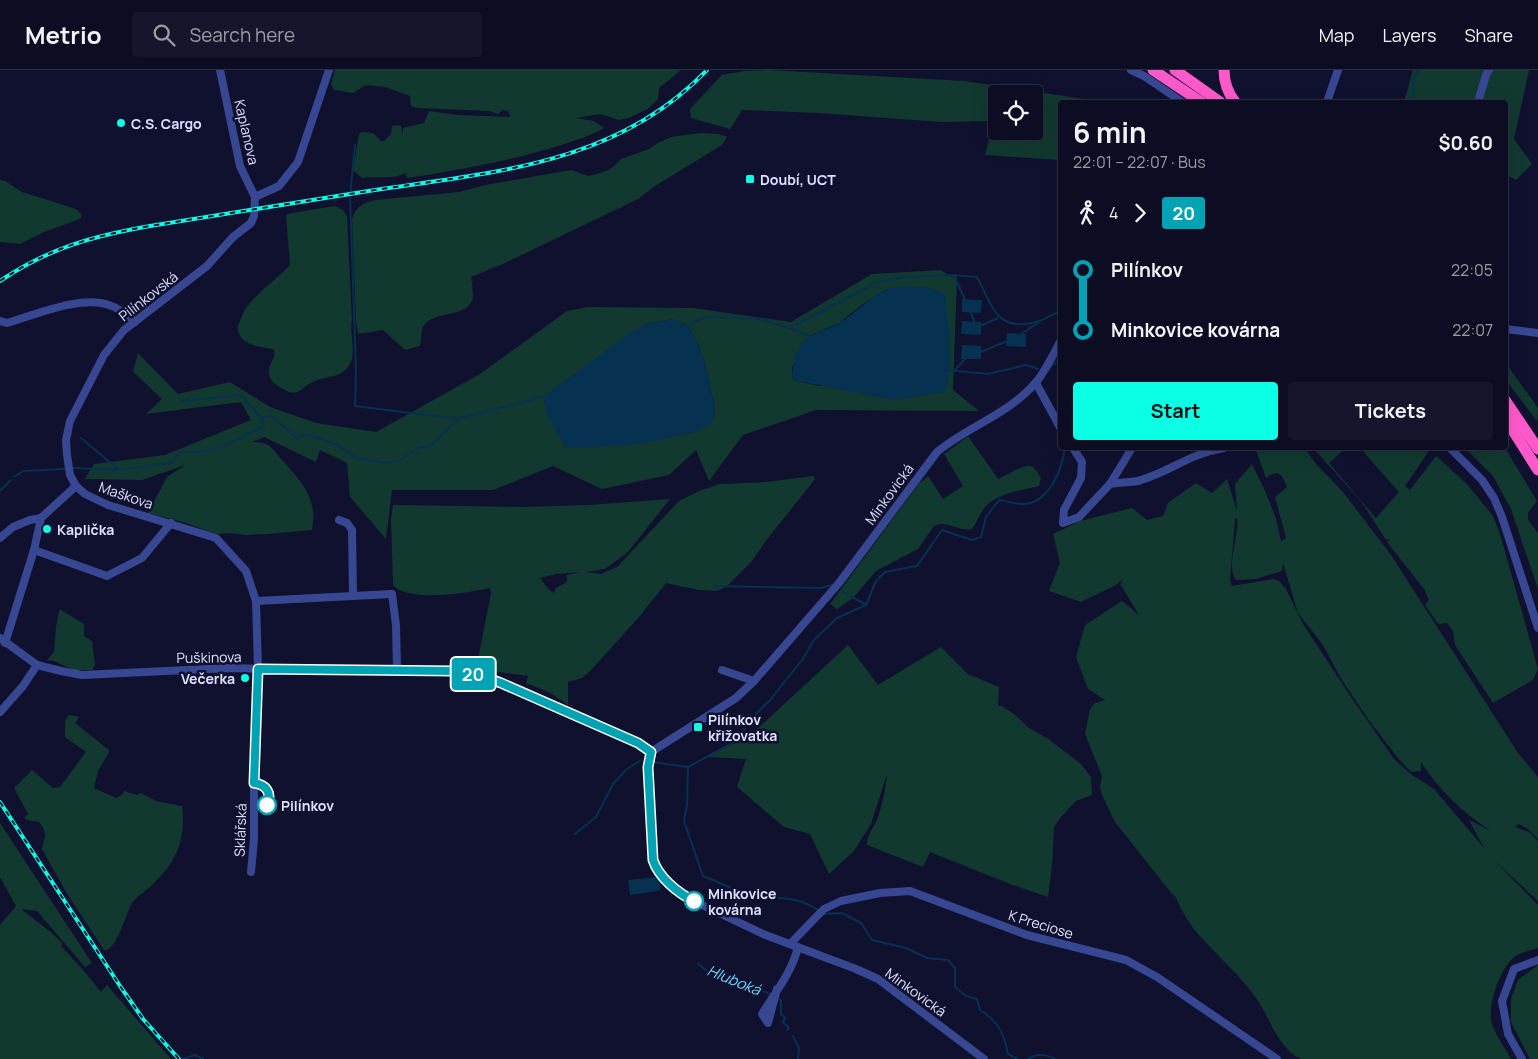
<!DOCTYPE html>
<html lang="en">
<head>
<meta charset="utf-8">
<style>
	:root { --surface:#0c0d23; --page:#15162b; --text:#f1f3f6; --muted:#9a9ca6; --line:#2c2d41; --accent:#0affe5 }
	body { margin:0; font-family:Manrope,sans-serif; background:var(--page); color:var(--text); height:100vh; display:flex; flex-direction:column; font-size:19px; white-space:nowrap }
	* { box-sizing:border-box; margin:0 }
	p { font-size:16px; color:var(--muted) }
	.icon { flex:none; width:28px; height:28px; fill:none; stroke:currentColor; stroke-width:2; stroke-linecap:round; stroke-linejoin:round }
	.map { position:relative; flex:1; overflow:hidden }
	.drawer { position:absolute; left:1058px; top:30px; width:450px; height:350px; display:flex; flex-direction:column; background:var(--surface); border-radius:5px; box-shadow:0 5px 20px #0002,0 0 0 1px var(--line) }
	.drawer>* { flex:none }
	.badge { padding:0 10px; border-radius:4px; font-size:18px; line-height:32px }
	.tools { position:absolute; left:988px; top:15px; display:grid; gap:10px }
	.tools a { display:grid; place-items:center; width:55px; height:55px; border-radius:5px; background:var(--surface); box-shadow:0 5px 20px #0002,0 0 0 1px var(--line); font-size:25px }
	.map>.badge { position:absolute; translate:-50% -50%; box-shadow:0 0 0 2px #fff }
	.legs { display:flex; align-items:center; gap:8px; height:55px; padding:0 15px; font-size:16px }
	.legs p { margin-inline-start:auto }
	.summary { display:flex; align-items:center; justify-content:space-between; height:85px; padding:0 15px }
	h1 { font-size:28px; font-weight:700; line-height:38px }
	.primary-button { display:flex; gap:10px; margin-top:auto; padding:10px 15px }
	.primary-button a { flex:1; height:58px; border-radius:5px; background:var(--accent); color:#111; font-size:20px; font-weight:700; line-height:58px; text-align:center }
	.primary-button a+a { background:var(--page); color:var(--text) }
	ul { padding:0 15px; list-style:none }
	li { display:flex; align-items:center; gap:18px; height:60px; font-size:19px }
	li i { display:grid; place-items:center; width:8px; height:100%; margin:0 6px; background:currentColor }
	li i::after { content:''; width:12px; height:12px; margin:-6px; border:4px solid; border-radius:50%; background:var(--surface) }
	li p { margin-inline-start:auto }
	li:first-child i { background:linear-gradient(#0000 50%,currentColor 0) }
	li:last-child i { background:linear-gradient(currentColor 50%,#0000 0) }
	header { display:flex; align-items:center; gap:30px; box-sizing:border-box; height:70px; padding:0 25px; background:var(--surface); border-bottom:1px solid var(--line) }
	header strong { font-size:24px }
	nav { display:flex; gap:28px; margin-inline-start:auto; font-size:18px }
	.search { width:350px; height:45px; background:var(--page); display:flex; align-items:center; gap:12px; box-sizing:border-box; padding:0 18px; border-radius:5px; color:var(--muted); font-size:19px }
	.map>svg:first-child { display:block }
	.green { fill:#123930; fill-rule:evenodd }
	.water { fill:#073151 }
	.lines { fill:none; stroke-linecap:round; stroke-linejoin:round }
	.stream { stroke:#073151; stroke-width:2 }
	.minor { stroke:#384791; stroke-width:8 }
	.highway { stroke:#ff59ca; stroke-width:11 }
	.rail-casing { stroke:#0affe5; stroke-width:4 }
	.rail { stroke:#10112f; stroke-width:2; stroke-dasharray:5.5; stroke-linecap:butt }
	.line-1-casing { stroke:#fff; stroke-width:11 }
	.line-1 { stroke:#00a3b4; stroke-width:8 }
	.poi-dot { fill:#0affe5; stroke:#10112f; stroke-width:2 }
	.stop-1-dot { fill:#fff; stroke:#00a3b4; stroke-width:2.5 }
	.labels { text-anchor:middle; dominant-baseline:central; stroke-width:5; stroke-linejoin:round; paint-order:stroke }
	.poi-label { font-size:14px; font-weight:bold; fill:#dee1ff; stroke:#10112f; text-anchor:start }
	.street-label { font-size:14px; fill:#dee1ff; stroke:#10112f }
	.stop-label { font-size:14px; font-weight:bold; fill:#dee1ff; stroke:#10112f; text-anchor:start }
	.water-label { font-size:15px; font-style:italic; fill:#6cd9ff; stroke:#10112f }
</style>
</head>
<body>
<header>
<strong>Metrio</strong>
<div class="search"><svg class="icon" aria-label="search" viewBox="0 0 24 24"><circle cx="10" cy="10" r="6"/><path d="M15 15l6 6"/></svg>Search here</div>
<nav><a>Map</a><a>Layers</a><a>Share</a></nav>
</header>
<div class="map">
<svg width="1538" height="989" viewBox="0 0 1538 989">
	<rect width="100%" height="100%" fill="#10112f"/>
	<g class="green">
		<path d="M 335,0 L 681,0 L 659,18 L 658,29 L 649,38 L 629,48 L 619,50 L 600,44 L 576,48 L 594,51 L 604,58 C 591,66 576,70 561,75 C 511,91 458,100 407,108 L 406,103 C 392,110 377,106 362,108 L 353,100 L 359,64 L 362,62 L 373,63 L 381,71 L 384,71 L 391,64 L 392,56 L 397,55 L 401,56 L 403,65 L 403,58 L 424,53 L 429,41 L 457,45 L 510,47 L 508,41 L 503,40 L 498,44 L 490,41 L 417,38 L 411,36 L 410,26 L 385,17 L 366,15 L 353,23 L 334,20 L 331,14 Z"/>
		<path d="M 768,0 L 964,11 L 1104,32 L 1060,32 L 1060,90 L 985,85 L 994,51 L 942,52 L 818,43 L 742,40 L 730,59 L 691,48 L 690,39 L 722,5 L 745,1 ZM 996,24 L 1034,24 L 1034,61 L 996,61 Z"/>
		<polygon points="1413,0 1529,0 1514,69 1532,94 1516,110 1505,104 1505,32 1477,32 1455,29 1453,32 1404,32"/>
		<path d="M 701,63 L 718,64 L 727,67 L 722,75 L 655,116 L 638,129 L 505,193 L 471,207 C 472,213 473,220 473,226 C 469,251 433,238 423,257 C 421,262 421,271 420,276 L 405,280 L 383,260 L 358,264 L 356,251 L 352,148 C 357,136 363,133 375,130 L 459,122 L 485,115 L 571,100 L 588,106 L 597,104 L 611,99 L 621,89 L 649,79 L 658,73 L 671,67 Z"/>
		<polygon points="0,110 5,111 22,122 76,139 82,145 80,149 44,162 20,174 0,172"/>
		<path d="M 335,136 L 343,140 L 347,146 L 352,250 C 349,263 356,278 351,292 C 343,309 328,305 315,311 C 303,315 299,328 285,320 C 280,317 275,315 272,311 C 262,296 279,289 273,279 C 258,276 236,275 238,255 C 241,250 242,245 244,241 C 256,223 276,210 290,195 L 286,145 L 291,143 Z"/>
		<path d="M 941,200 L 948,205 L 957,207 L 953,320 L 979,341 L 816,340 L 743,365 L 709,411 L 696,380 L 669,405 L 602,419 L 553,396 L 493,420 L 392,420 L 386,469 L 350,427 L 347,393 L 320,380 L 316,392 L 264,367 L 252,372 C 271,372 271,378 283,391 C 302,412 318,429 312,460 L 267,464 L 246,465 L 230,463 L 216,464 L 183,452 L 148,443 L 167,407 L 185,395 L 142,410 L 85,409 L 94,394 L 165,385 L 251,350 L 241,332 L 146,344 L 162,329 L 133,302 L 138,283 L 178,324 L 230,312 L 270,337 L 316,353 L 376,362 L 480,304 L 567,241 L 588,237 L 693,238 L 791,252 L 872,204 ZM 887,219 L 948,252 L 948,312 L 820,316 L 793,310 L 792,297 L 809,266 L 839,253 L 863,234 ZM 672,249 C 675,251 680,251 683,253 C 703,267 709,315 715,337 L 714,347 L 564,376 L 551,349 L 544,330 L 647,254 Z"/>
		<polygon points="1505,292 1538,338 1537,351 1505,309"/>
		<path d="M 968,366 L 998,409 C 1006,406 1026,392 1033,397 C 1036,399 1039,405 1041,408 L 1039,416 C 1023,420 1000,423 987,435 C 980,442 978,451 972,459 C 959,462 947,450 934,456 L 918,479 L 876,501 L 853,528 L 837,539 L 830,534 L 920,412 L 923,411 L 928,406 L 943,429 L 963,416 L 944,384 Z"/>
		<path d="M 1255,378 L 1312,378 L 1312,379 L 1310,378 L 1307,381 L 1316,394 L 1343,422 L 1391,485 L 1518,683 L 1538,707 L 1538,769 L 1528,759 L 1519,754 L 1515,757 L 1529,762 L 1538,771 L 1538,831 L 1495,791 L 1538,835 L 1538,878 C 1530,881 1519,882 1513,888 C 1499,901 1487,936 1492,954 C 1496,966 1505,978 1511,989 L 1301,989 C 1279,978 1272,954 1260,934 C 1242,905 1214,884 1193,858 C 1187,850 1182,840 1177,831 L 1176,827 L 1172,824 L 1115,752 L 1102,725 L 1100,717 L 1102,706 L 1085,664 L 1090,639 L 1095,633 L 1105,630 L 1088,619 L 1076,587 L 1085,555 L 1122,531 L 1139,545 L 1122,517 L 1120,514 L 1124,508 L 1116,515 L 1081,532 L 1049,521 L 1060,493 L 1053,464 L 1080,451 L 1132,438 L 1147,450 L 1163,446 L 1168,433 L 1196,413 L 1212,423 L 1227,409 L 1237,441 L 1235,414 L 1252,394 L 1266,423 L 1276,449 L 1281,471 L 1286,468 L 1275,427 L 1287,417 L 1282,406 L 1277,403 L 1272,404 L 1266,408 ZM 1237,448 C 1240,465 1225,495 1236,510 L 1256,509 L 1282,501 L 1283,493 L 1298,543 L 1323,575 L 1340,607 L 1368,649 L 1397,687 L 1411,702 L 1421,701 L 1421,692 C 1439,720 1463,743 1491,761 L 1469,750 L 1484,778 L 1434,719 L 1412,705 L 1394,689 L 1353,630 L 1303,554 L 1286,519 L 1279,511 L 1273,509 L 1232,516 L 1230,510 L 1235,449 Z"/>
		<polygon points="1313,378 1346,378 1329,393 1376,448 1399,422 1360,378 1429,378 1429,381 1405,416 1410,420 1436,386 1467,414 1493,446 1500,464 1538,599 1533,610 1493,633 1455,575 1453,561 1447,553 1438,554 1425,535 1429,530 1424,519 1387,472 1390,469 1386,470 1361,431"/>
		<polygon points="1465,378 1505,378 1537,431 1528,443 1528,450 1538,463 1538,519 1511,439 1493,406"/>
		<path d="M 813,406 L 815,409 L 765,472 L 752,491 L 726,517 L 717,521 L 699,520 L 666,513 L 640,546 L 591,600 L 582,608 L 568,612 L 568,635 L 549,622 L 526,613 L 528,606 L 485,600 L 477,594 L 491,523 L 489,518 C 467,523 410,533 393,515 L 391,450 L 393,435 L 524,437 L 589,435 L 670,429 L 628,482 L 605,499 L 586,502 L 601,504 L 617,497 L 679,431 L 699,421 L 720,414 L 767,412 ZM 580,502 L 567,505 L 567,512 L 556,518 L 554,523 L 548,519 L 540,508 L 556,504 Z"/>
		<polygon points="61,540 84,554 84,566 92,571 95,595 92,600 73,600 54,591 47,590 54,582 56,558 59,541"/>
		<path d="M 848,575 L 878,615 L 941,577 L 968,604 L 999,617 L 998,636 L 1002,636 L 1014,644 L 1029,658 L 1047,668 L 1081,694 L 1091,707 L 1092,725 L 1076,731 L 1061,747 L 1054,757 L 1052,795 L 1048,827 L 1010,814 L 930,782 L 923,797 L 867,775 C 866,767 874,757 877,750 C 882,735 886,719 887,704 L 871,754 L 854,781 L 829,804 L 810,764 L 784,757 L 737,717 L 746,689 L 709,687 L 754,662 Z"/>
		<path d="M 69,645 L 79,647 L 75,653 L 109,680 L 109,682 L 98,701 L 94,718 L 116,728 L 122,725 L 124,721 L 137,725 L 141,723 L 156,731 L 182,736 C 186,769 177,792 152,815 C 146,821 137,826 132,833 C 125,846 119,873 107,880 L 104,880 L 66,822 L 42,779 C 45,765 48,763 39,752 L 26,750 L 25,747 L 28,744 L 14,718 L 32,700 L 53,718 L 60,717 L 86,682 L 65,667 L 65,651 Z"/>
		<polygon points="0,753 92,893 85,897 37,841 21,839 52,863 63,874 61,876 84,901 101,922 107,915 171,989 0,989 0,855 16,836 0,807"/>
		<polygon points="1538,895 1538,989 1530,989 1511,952 1511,929 1518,910"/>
	</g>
	<g class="water">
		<path d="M 905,216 L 931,218 L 945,224 C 948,252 954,296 945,322 L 894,330 L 793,310 C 792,296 793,285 802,273 C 811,262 826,261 839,253 C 855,244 868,228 886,220 C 891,217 899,217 905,216 Z"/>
		<polygon points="962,229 982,230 981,243 962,242"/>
		<path d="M 672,249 C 675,251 680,251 683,253 C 703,267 709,315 715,337 L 714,347 L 709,356 L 696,362 L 641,374 L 572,378 L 564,376 C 557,362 544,343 544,326 L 633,261 L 647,254 Z"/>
		<polygon points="962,251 981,252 981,265 961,264"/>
		<polygon points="1007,263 1026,264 1026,277 1006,276"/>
		<polygon points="962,275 981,276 981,289 961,289"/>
		<polygon points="657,807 661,818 658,821 630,825 628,810"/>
	</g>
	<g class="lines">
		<g class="stream">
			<polyline points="1412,32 1414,7 1418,0"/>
			<polyline points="355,75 350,126 356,298 355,336 458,349"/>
			<polyline points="954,205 965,230"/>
			<polyline points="970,241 975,253"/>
			<polyline points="980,256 998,248"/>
			<polyline points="686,257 705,247 760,249 798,261 811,267"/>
			<path d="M 790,258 L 878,212 L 904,207 L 954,205 L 977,207 C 993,237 997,264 1039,251 C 1046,249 1053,244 1060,241"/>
			<polyline points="1021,264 1038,253"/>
			<polyline points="980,282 1008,271"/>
			<polyline points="1050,297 1060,289"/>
			<polyline points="947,300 988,304 1026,295 1038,299"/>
			<polyline points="954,301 966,288"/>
			<polyline points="182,331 241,325 261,348"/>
			<polyline points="81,368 119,400"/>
			<path d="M 73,398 L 119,400 L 170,393 L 182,381 C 211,387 238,368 264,356 L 261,348 L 271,345 L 296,368 L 307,364 L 338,375 L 356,388 L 384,393 L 399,391 L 417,379 L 432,375 L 458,349 L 546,326"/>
			<polyline points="14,407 23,401 65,399"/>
			<polyline points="0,421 11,410"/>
			<polyline points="715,516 820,518 832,515"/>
			<polyline points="841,521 865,534"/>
			<polyline points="652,692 688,697"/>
			<polyline points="575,764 596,747 613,714 627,699 640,691"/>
			<path d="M 819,841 C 796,824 778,830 751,825 C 735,821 719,812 703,806 L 684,751 L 687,735 L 688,697 L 740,669 L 748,652 L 770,630 L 802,590 L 814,570 L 837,548 L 866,535 L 876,511 L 885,502 L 917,496 L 942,460 L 972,470 L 981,467 L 986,447 L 999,430 C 1006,431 1015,434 1023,434 C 1049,434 1062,399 1065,378"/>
			<path d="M 823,844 L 842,843 L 861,853 L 872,870 L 906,878 L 927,888 L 948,890 L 955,898 L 955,917 L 966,926 L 977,929 L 980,940 C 998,951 1004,963 1008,984 L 1018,989"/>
			<polyline points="698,894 707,901 745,912 771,925"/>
			<polyline points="779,929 781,931 781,944 785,948 783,952 789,958 787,960"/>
			<polyline points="793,966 799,978 798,989"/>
			<polyline points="183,989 195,985 203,989"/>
			<path d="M 1028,989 C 1038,983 1045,984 1055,989"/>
		</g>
		<g class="minor">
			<polyline points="1131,0 1144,6 1182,32"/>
			<polyline points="1327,32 1338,0"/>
			<polyline points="1478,32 1486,5 1489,0"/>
			<polyline points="255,127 279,116 298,92 329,0"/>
			<path d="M 0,251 L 7,253 C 35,245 81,225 109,235 C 119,238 127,245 135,252"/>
			<polyline points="1505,259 1538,263"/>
			<polyline points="1036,313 1060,357"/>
			<polyline points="1073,378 1082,392 1081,408 1064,440 1063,453 1079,447 1110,414 1132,378"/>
			<polyline points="1450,378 1482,410 1494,428 1502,447 1538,558"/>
			<path d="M 1110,414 C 1120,412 1134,413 1141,410 C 1171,401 1191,383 1224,378"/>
			<polyline points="76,416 85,424 108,435 216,468 246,501 256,531 258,599 254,713 254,769 251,802"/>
			<polyline points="339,450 347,453 352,460 353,526"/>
			<polyline points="0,468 13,457 30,450 41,448 76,416 70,405 67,385 66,370 70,351 104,285 124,260 207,196 233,167 251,153 254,146 255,127 240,96 220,0"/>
			<polyline points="34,480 107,506 142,488 171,453"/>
			<polyline points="256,531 392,524 396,555 397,600"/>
			<polyline points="0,568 37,595 61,601 82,605 229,598 352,601 455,601 482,606 501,613 638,673 651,682"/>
			<polyline points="5,573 34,480 41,448"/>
			<polyline points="722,600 754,611"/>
			<polyline points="0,642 23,616 37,595"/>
			<polyline points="790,874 824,839 841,831 880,823 910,821 1027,865 1126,890 1157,907 1277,989"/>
			<path d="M 777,919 L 768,953 L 762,944 C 775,923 792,902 798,877"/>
			<path d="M 984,989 L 878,909 L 856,899 L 763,864 L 681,825 C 671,816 658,803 653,790 L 648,689 L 651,682 L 736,628 L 754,611 L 839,513 L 937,382 C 968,356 1010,344 1037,311 C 1046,300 1053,285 1060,272"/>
			<polyline points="1522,989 1508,964 1502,931 1514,899 1538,890"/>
		</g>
		<g class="highway">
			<polyline points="1153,0 1201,32"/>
			<polyline points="1175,0 1220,32"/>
			<path d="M 1224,0 C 1224,12 1228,23 1235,32"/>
			<polyline points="1505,330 1538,379"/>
			<polyline points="1505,348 1538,400"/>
		</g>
		<defs>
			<g id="rail">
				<path d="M 0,211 C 49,178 93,166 150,156 C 225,144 300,132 375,120 C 495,102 617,94 707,0"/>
				<polyline points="0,732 120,916 143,949 179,989"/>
			</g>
		</defs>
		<use href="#rail" class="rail-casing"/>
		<use href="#rail" class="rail"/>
	</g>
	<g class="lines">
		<defs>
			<path id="line-1" d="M 267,735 C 272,723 267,715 254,713 L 258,599 L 455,601 L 482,606 L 501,613 L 638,673 L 651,682 L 648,697 L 653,790 C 659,808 678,823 694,831"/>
		</defs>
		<use href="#line-1" class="line-1-casing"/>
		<use href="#line-1" class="line-1"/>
	</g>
	<g class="poi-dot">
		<circle cx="121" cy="53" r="5"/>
		<rect x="745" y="104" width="10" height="10" rx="2.5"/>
		<circle cx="47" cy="459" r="5"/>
		<circle cx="245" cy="608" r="5"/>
		<rect x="693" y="652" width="10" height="10" rx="2.5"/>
	</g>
	<g class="stop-1-dot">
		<circle cx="267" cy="735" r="9"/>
		<circle cx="694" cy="831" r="9"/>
	</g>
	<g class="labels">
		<g class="poi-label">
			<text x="131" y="53">C.S. Cargo</text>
			<text x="760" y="109">Doubí, UCT</text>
			<text x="57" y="459">Kaplička</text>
			<text x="235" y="608" text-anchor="end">Večerka</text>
			<text x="708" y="649">Pilínkov<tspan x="708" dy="16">křižovatka</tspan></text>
		</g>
		<g class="street-label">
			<text transform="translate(247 62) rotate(77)">Kaplanova</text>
			<text transform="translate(148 226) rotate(-38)">Pilínkovská</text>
			<text transform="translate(889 424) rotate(-54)">Minkovická</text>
			<text transform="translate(126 425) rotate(19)">Maškova</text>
			<text transform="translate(209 587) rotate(-1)">Puškinova</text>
			<text transform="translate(240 760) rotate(-88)">Sklářská</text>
			<text transform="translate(1041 854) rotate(17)">K Preciose</text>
			<text transform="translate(916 922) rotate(36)">Minkovická</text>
		</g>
		<g class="stop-label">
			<text x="281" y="735">Pilínkov</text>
			<text x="708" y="823">Minkovice<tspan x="708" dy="16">kovárna</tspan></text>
		</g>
		<g class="water-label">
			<text transform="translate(734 910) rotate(22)">Hluboká</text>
		</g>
	</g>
</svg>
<div class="tools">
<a><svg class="icon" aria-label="locate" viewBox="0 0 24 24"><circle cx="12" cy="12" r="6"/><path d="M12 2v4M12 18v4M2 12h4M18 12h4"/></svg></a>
</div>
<b class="badge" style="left:473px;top:604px;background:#00a3b4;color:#fff">20</b>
<section class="drawer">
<div class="summary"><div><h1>6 min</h1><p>22:01 – 22:07 · Bus</p></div><b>$0.60</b></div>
<div class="legs"><svg class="icon" aria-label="walk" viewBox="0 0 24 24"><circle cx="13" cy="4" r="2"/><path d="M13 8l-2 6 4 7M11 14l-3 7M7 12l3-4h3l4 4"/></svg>4<svg class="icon" aria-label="forward" viewBox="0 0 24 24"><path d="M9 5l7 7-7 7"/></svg><b class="badge" style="background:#00a3b4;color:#fff">20</b></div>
<ul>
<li><i style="color:#00a3b4"></i><b>Pilínkov</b><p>22:05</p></li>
<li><i style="color:#00a3b4"></i><b>Minkovice kovárna</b><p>22:07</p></li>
</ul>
<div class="primary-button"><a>Start</a><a>Tickets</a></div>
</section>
</div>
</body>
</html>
